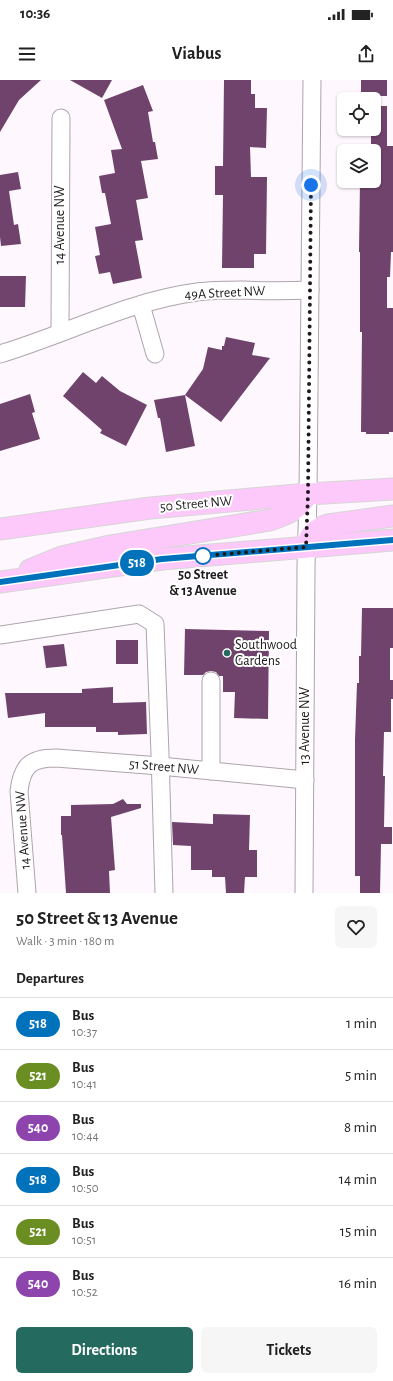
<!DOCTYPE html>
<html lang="en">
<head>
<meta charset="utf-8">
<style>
	:root { --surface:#fff; --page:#f6f6f6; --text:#222; --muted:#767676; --line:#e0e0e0; --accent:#256a5e }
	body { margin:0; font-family:"Alegreya Sans",sans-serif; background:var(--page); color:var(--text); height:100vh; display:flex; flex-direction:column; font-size:15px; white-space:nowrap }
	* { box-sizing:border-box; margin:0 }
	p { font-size:13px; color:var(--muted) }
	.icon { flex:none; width:22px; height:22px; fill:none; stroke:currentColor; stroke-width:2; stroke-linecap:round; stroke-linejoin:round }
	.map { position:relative; height:813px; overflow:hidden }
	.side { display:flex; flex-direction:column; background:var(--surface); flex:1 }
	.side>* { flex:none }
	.badge { padding:0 8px; border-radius:13px; font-size:14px; line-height:26px }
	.controls { position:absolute; left:337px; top:12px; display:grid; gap:8px }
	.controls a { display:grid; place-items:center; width:44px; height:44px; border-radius:6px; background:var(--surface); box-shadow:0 1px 3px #0004; font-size:20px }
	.you { position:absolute; width:20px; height:20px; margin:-10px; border:3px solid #fff; border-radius:50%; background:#1a73e8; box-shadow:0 0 0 6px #1a73e833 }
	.map>.badge { position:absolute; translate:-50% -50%; box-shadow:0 0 0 2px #fff }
	h2 { padding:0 16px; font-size:15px; line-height:36px }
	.round { display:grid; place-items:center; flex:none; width:42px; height:42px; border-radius:6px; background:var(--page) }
	.headline { display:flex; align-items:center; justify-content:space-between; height:68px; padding:0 16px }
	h1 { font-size:19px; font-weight:600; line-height:30px }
	.action { display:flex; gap:8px; margin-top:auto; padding:8px 16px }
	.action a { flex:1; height:46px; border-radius:6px; background:var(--accent); color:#fff; font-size:16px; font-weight:600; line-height:46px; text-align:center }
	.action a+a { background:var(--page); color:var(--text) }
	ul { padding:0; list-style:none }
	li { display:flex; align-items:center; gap:12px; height:52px; padding:0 16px; border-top:1px solid var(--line) }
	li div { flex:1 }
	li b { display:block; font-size:15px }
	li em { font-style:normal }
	li .badge { min-width:44px; font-weight:700; text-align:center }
	.status { display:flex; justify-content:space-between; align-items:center; height:28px; padding:0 20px; background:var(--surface); direction:ltr }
	.status svg { height:11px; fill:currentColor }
	header { display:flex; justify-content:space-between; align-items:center; height:52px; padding:0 16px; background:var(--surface); font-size:18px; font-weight:600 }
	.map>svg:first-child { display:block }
	.building { fill:#6f436c }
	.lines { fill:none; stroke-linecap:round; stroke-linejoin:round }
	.minor-casing { stroke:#ada4ac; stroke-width:19 }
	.major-casing { stroke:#d6d6d6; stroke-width:23 }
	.minor { stroke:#fff; stroke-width:17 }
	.major { stroke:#fdc9fa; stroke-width:21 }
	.line-casing { stroke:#fff; stroke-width:9 }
	.line { stroke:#0072bc; stroke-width:6 }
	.walk { stroke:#1e1a1d; stroke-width:4; stroke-dasharray:0 7.2 }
	.stop-dot { fill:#fff; stroke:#0072bc; stroke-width:2 }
	.poi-dot { fill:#256a5e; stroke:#fff; stroke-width:1.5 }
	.labels { text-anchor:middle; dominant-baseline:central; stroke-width:4; stroke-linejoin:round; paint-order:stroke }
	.street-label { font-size:14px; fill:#1e1a1d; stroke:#fff }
	.stop-label { font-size:14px; font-weight:bold; fill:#1e1a1d; stroke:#fff }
	.poi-label { font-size:14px; fill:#1e1a1d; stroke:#fff; text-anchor:start }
</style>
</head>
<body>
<div class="status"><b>10:36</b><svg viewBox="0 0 49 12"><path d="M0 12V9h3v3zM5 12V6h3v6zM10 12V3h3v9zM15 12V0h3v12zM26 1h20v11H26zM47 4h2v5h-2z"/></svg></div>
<header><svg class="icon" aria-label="menu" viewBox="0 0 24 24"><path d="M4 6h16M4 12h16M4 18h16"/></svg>Viabus<svg class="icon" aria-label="share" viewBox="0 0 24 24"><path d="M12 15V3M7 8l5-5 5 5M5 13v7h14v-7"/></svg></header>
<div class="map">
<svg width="393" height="813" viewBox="0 0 393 813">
	<rect width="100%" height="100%" fill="#fff7fe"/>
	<g class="building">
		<polygon points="0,0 41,0 19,20 0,52"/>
		<polygon points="70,0 112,0 102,18"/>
		<polygon points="224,0 251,0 251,14 255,14 255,28 267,28 266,68 250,67 251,97 267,97 266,174 254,174 254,188 222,188 223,115 215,115 215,86 223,86"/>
		<rect x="361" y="0" width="26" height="16"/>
		<polygon points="143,5 153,31 148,32 153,62 155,62 158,79 141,81 148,118 136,120 143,160 135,161 142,198 113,204 110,192 99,194 95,176 100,175 95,147 111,144 105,113 102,113 99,96 115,93 111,70 122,69 104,20"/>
		<polygon points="374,26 387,26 387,66 393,66 393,172 391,172 390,197 387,197 387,228 393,228 393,352 389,352 389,354 366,354 366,352 361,352 362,252 360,252 360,172 359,172 360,101 374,101 374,71 371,71 371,49 374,49"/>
		<polygon points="18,92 21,109 9,111 14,145 18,144 21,164 1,166 0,157 0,95"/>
		<polygon points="0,196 26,196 25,227 0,227"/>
		<polygon points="226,257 255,263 252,275 270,278 221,342 185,315 195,366 166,372 160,338 158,338 154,320 185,315 203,289 208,267 222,270 222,266 224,266"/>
		<polygon points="83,292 96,303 102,296 120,311 147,325 126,366 100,353 102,350 63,316"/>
		<polygon points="30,314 35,332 32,333 40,359 0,371 0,324"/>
		<polygon points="362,528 393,528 393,568 390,568 390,600 393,600 393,619 391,619 391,652 384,652 383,696 385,696 384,747 392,747 392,764 381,764 380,813 360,813 360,796 355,796 355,660 357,603 359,603 359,576 361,576"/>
		<polygon points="185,549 269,551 268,639 234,638 235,612 223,612 223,596 219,596 216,592 211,591 206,592 203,595 184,595"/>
		<rect x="116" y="560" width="22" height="24"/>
		<polygon points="64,564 67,586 46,588 43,566"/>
		<polygon points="113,607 113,623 146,622 147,654 118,655 118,652 96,652 96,647 45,647 45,633 8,638 5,613 82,613 82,609"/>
		<polygon points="123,719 127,724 141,724 141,728 111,737 115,790 109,791 110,813 66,813 62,755 61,755 61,736 71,736 71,725 113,724"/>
		<polygon points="213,734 250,735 249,770 257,770 257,797 245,797 244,813 226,813 225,797 212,797 212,790 191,790 191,766 173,765 172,742 213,744"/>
	</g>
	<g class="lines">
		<defs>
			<g id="minor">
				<polyline points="141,225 155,274"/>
				<polyline points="60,252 61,38"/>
				<path d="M 0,274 C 66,254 129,221 197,212 C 212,210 228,210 243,210 C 265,211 287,211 310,210"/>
				<polyline points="0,555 139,534 155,544 160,674 164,813"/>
				<polyline points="211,691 211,601"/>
				<path d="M 27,813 L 19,711 C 22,686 30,678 56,678 L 160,686 L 305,700"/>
				<polyline points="304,813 306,488 308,414 312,0"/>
			</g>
			<g id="major">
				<polyline points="0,449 150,428 308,414 393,409"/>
				<path d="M 306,467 C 310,454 316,449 328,445 L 393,436"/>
				<path d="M 30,490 L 62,477 L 110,466 L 270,440 C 287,434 298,430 308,414"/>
				<polyline points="0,502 162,479 393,460"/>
			</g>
		</defs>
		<use href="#minor" class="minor-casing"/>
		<use href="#major" class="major-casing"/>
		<use href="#minor" class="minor"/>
		<use href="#major" class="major"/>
	</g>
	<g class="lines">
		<defs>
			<polyline id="line" points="0,502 162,479 393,460"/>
		</defs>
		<use href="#line" class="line-casing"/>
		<use href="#line" class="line"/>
		<polyline class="walk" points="203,476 306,467 308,414 311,105"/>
	</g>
	<circle class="stop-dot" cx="203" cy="476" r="8"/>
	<circle class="poi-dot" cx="227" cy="573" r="4"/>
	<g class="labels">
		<g class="street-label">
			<text transform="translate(60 145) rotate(-90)">14 Avenue NW</text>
			<text transform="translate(225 213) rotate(-3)">49A Street NW</text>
			<text transform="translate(196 424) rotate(-5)">50 Street NW</text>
			<text transform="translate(305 646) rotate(-90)">13 Avenue NW</text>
			<text transform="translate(164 687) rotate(5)">51 Street NW</text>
			<text transform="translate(23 750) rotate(-94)">14 Avenue NW</text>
		</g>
		<g class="stop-label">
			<text x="203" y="495">50 Street<tspan x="203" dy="16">&amp; 13 Avenue</tspan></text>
		</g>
		<g class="poi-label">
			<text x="235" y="565">Southwood<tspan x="235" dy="16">Gardens</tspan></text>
		</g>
	</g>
</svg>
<div class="controls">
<a><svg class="icon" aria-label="locate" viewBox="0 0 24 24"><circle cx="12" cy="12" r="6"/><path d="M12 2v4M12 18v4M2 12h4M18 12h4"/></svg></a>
<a><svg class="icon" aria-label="layers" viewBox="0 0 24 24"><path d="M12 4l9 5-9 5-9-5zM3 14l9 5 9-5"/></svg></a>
</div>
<div class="you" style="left:311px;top:105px"></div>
<b class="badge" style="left:137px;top:483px;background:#0072bc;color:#fff">518</b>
</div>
<section class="side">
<div class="headline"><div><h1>50 Street &amp; 13 Avenue</h1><p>Walk · 3 min · 180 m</p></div><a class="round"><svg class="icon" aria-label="heart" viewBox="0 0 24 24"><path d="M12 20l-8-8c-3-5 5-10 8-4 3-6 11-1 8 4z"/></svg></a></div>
<h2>Departures</h2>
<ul>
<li><span class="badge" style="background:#0072bc;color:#fff">518</span><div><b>Bus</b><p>10:37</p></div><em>1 min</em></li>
<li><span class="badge" style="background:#6b8e23;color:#fff">521</span><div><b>Bus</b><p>10:41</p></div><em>5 min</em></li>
<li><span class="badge" style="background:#8e44ad;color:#fff">540</span><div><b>Bus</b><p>10:44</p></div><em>8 min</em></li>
<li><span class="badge" style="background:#0072bc;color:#fff">518</span><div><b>Bus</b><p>10:50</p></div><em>14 min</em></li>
<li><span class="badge" style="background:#6b8e23;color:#fff">521</span><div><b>Bus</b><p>10:51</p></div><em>15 min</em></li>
<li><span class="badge" style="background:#8e44ad;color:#fff">540</span><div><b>Bus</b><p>10:52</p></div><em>16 min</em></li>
</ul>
<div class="action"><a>Directions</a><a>Tickets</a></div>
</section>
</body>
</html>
